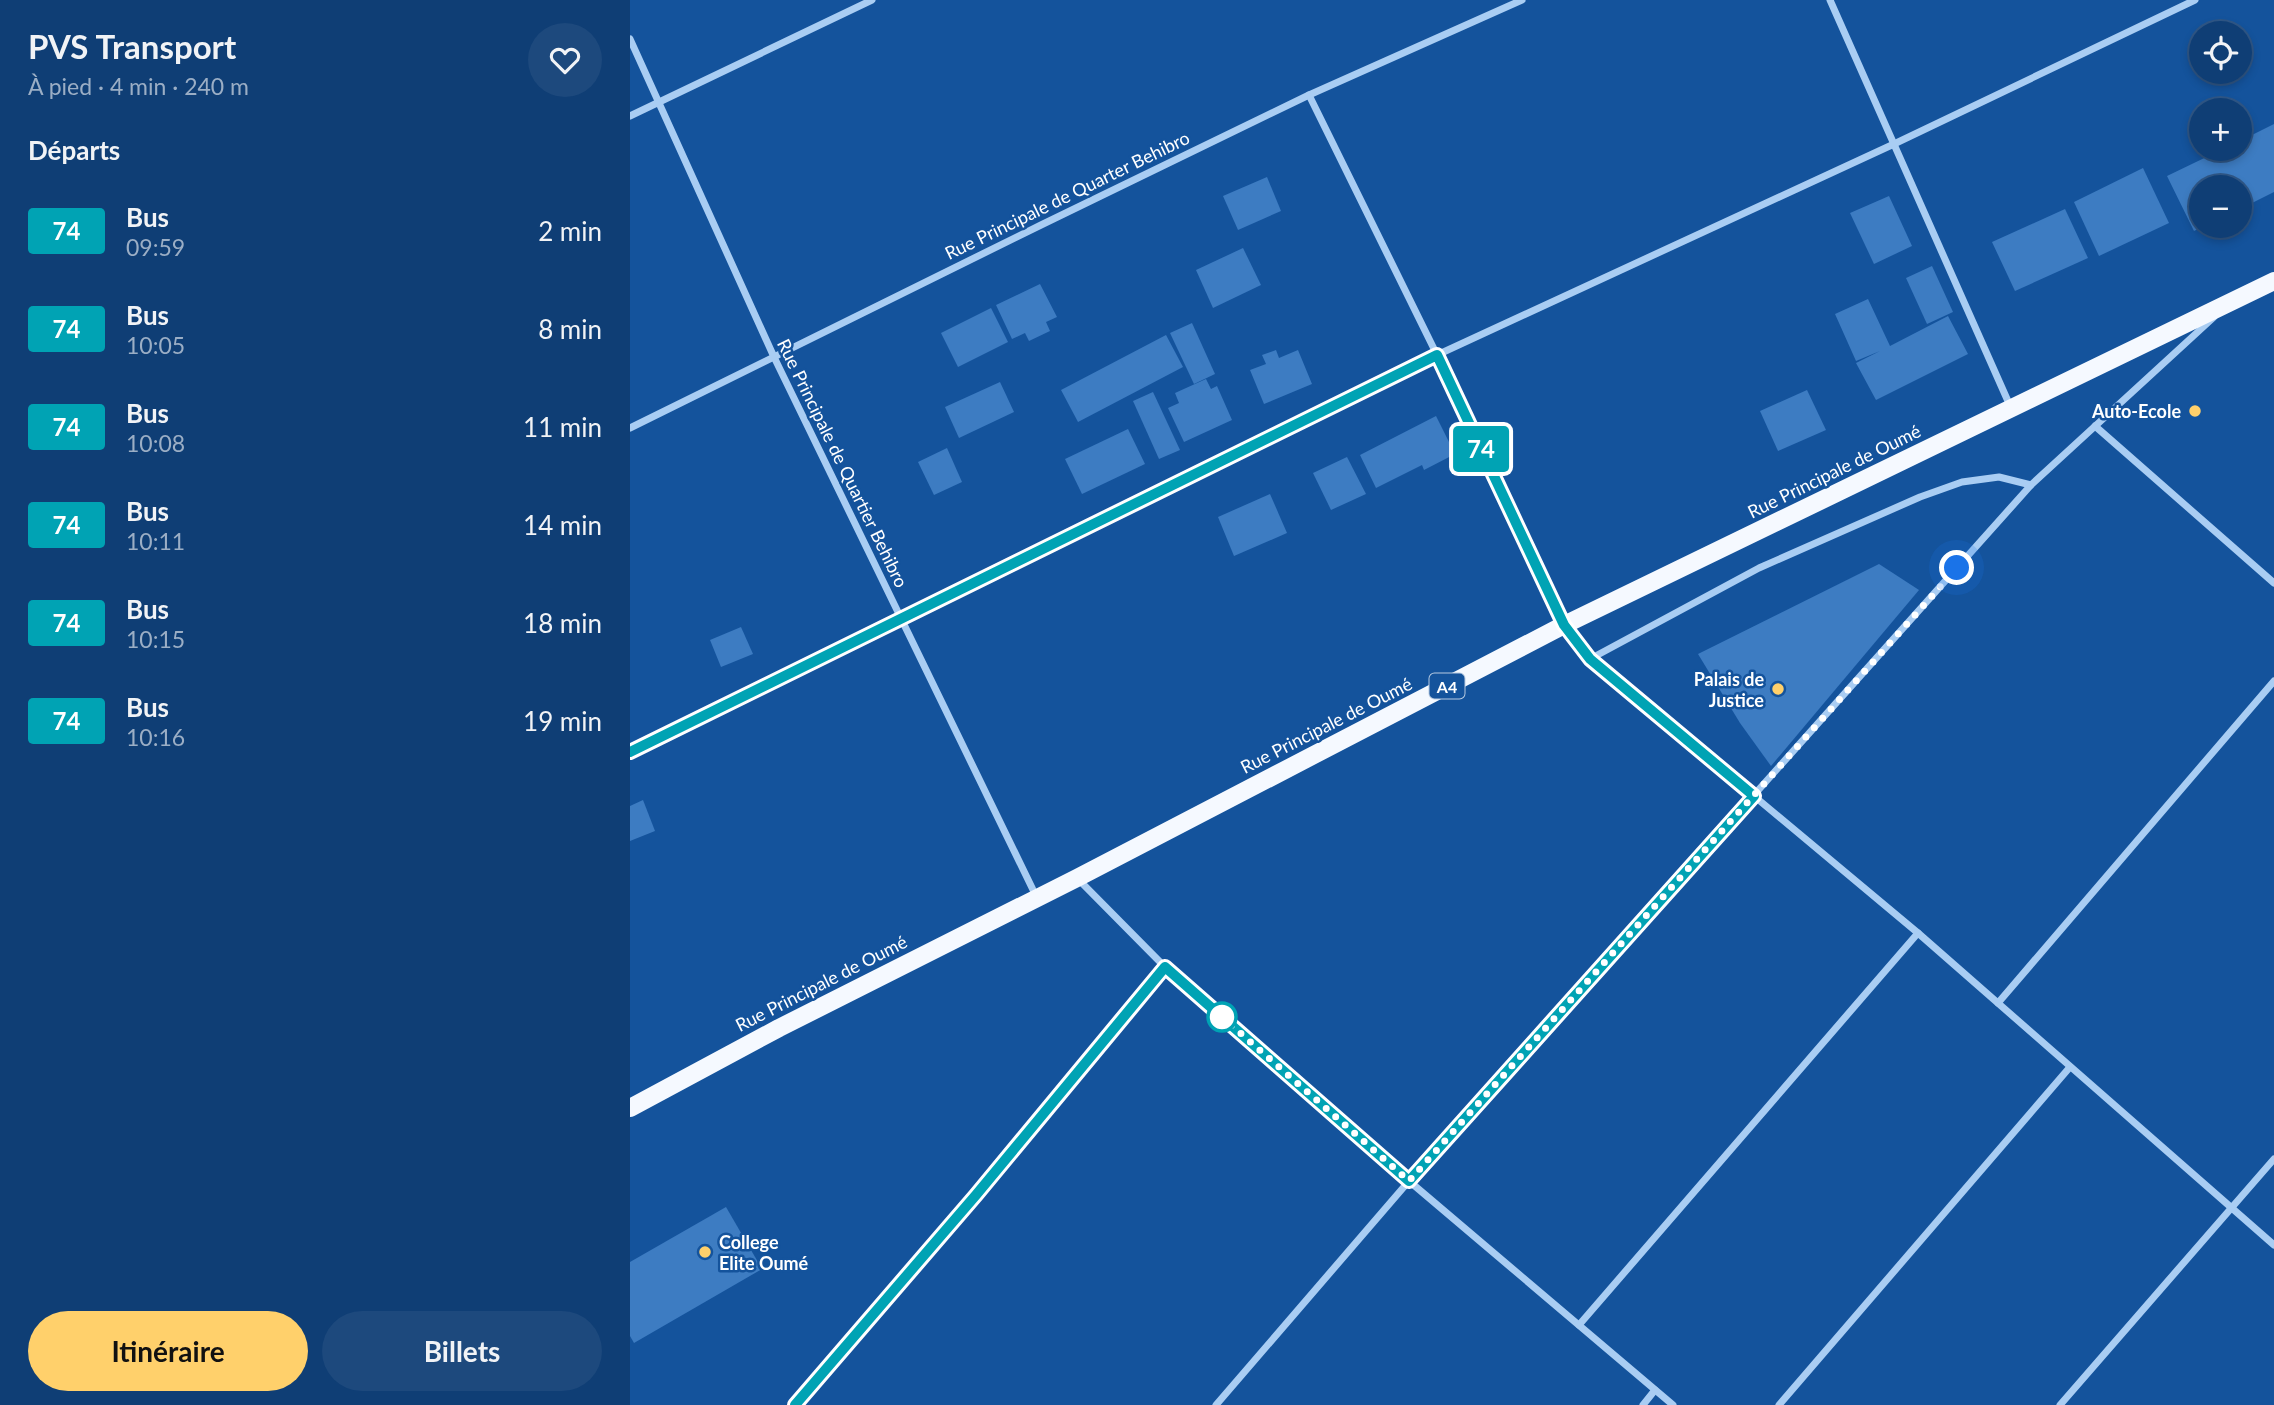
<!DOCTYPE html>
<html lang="fr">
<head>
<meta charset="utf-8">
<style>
	:root { --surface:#0f3e75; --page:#1d497d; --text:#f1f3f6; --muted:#9baec5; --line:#2f5787; --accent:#ffd06b }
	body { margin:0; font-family:Lato,sans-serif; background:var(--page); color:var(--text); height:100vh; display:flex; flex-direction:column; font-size:26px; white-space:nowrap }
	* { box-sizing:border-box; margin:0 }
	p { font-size:23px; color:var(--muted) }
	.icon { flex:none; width:38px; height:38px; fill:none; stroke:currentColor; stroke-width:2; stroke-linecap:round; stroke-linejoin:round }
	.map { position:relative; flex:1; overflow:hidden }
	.panel { display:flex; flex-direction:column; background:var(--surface); width:630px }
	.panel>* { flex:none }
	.badge { padding:0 14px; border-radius:5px; font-size:24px; line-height:46px }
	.fabs { position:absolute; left:1559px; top:21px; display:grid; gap:14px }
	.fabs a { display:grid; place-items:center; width:63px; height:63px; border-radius:50%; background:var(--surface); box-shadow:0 4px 10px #0003,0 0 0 2px var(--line); font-size:35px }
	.you { position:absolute; width:35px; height:35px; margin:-18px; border:5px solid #fff; border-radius:50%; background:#1a73e8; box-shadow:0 0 0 10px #1a73e833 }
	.map>.badge { position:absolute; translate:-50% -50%; box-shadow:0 0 0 4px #fff }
	h2 { padding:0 28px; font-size:26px; line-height:63px }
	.round { display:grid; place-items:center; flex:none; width:74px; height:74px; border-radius:37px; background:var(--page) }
	.overview { display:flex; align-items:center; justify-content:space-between; height:119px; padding:0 28px }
	h1 { font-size:33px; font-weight:700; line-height:52px }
	.action { display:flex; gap:14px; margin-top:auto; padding:14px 28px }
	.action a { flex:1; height:80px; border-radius:42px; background:var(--accent); color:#111; font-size:28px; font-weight:700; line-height:80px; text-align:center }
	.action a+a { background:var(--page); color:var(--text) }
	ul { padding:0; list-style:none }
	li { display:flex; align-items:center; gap:21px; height:98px; padding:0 28px }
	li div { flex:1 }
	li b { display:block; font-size:26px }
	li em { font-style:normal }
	li .badge { min-width:77px; font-weight:700; text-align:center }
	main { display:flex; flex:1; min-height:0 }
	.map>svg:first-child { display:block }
	.building { fill:#3d7cc2 }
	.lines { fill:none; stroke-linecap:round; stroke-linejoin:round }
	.street { stroke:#a9cdf3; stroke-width:7 }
	.primary { stroke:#f5f9ff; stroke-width:18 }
	.line-casing { stroke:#fff; stroke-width:16 }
	.line { stroke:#00a3b4; stroke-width:10 }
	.walk { stroke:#fff; stroke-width:7; stroke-dasharray:0 12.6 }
	.poi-dot { fill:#ffd06b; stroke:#14539c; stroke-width:2.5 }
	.stop-dot { fill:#fff; stroke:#00a3b4; stroke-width:3.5 }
	.labels { text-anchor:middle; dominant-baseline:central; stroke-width:5; stroke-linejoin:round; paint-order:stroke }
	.shield { fill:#14539c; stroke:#b8cbe1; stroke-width:2 }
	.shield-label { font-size:16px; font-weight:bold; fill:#fff }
	.street-label { font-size:18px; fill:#fff; stroke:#14539c }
	.poi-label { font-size:18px; font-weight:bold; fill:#fff; stroke:#14539c; text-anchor:end }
</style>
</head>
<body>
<main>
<section class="panel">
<div class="overview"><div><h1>PVS Transport</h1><p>À pied · 4 min · 240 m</p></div><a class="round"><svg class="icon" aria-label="heart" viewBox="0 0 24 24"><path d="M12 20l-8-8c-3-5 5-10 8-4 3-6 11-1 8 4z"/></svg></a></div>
<h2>Départs</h2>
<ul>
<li><span class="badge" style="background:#00a3b4;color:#fff">74</span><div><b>Bus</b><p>09:59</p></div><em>2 min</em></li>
<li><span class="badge" style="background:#00a3b4;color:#fff">74</span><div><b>Bus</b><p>10:05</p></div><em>8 min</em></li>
<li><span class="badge" style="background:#00a3b4;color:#fff">74</span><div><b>Bus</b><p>10:08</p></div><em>11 min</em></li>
<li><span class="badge" style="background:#00a3b4;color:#fff">74</span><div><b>Bus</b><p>10:11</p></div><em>14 min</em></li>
<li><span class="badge" style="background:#00a3b4;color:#fff">74</span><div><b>Bus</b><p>10:15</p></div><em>18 min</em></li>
<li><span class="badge" style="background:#00a3b4;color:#fff">74</span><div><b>Bus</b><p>10:16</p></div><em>19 min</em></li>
</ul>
<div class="action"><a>Itinéraire</a><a>Billets</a></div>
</section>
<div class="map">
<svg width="1644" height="1405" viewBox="0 0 1644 1405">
	<rect width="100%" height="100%" fill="#14539c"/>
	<g class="building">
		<polygon points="1644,124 1644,192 1610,209 1610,187 1572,187 1572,227 1564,231 1537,176 1593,149 1610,149 1610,141"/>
		<polygon points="1513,168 1539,223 1469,256 1444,202"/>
		<polygon points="637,177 651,211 608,230 593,196"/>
		<polygon points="1259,196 1282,246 1244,264 1220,213"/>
		<polygon points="1435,209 1458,258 1385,291 1362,242"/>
		<polygon points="613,248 631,285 583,308 566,270"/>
		<polygon points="1302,266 1323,312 1297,324 1276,278"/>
		<polygon points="410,284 427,317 416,322 420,331 399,341 395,333 382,339 366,305"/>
		<polygon points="1238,299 1260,346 1318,316 1338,354 1246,400 1226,363 1250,351 1226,361 1205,314"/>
		<polygon points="361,308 378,342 328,367 311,333"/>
		<polygon points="562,323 585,374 564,384 540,333"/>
		<polygon points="536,335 553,367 448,422 431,390"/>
		<polygon points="646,350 649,358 668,350 682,384 634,404 620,370 636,364 632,355"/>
		<polygon points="576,379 581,389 587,386 602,420 554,442 538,408 549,403 545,393"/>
		<polygon points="370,382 384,412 329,438 315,407"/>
		<polygon points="1177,390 1196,430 1148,451 1130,411"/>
		<polygon points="523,392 550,450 529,459 503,401"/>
		<polygon points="806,416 825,454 794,470 792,465 746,488 730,455"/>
		<polygon points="498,429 515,464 452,494 435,459"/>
		<polygon points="317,448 332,482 304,495 288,462"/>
		<polygon points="717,457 736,494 701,510 683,473"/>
		<polygon points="640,494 657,533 604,556 588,517"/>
		<polygon points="1249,564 1289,590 1141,766 1110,723 1068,654"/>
		<polygon points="111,627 123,654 91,667 80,640"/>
		<polygon points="13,800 25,831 0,841 0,806"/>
		<polygon points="96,1207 132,1269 4,1343 0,1336 0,1262"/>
	</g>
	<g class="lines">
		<g class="street">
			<polyline points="1200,0 1381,408"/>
			<polyline points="0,39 144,357 406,896"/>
			<polyline points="679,95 807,355 934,625 960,659 1288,933 1644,1245"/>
			<polyline points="0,116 242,0"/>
			<polyline points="1465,426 1644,583"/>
			<polyline points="0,428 411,225 679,95 892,0"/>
			<polyline points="960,659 1129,568 1290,497 1332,482 1369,477 1401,485"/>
			<polyline points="0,752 807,355 1264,144 1565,0"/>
			<polyline points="447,878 535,967 779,1181 1043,1405"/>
			<polyline points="1368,1003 1644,681"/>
			<polyline points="949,1325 1288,933"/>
			<polyline points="165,1405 346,1195 535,967"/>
			<polyline points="586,1405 779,1181 1401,485 1584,317"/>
			<polyline points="1013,1405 1025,1390"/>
			<polyline points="1149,1405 1440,1067"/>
			<polyline points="1430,1405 1644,1159"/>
		</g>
		<polyline class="primary" points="0,1108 149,1028 447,878 934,625 1644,281"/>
	</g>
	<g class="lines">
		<defs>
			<polyline id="line" points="0,752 807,355 934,625 960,659 1124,796 779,1181 535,967 346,1195 165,1405"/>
		</defs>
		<use href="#line" class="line-casing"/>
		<use href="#line" class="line"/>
		<polyline class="walk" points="592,1017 779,1181 1327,568"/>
	</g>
	<g class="poi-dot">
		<circle cx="1565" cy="411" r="7"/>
		<circle cx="1148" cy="689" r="7"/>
		<circle cx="75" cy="1252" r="7"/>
	</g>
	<circle class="stop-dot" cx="592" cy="1017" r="14"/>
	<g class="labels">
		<rect class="shield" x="799.5" y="673.5" width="35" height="25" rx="5"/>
		<g class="shield-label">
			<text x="817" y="686">A4</text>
		</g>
		<g class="street-label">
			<text transform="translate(437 195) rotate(-26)">Rue Principale de Quarter Behibro</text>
			<text transform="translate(213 463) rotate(64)">Rue Principale de Quartier Behibro</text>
			<text transform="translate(1204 471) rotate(-26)">Rue Principale de Oumé</text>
			<text transform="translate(696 725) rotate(-27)">Rue Principale de Oumé</text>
			<text transform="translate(191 983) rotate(-27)">Rue Principale de Oumé</text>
		</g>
		<g class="poi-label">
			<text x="1551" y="411">Auto-Ecole</text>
			<text x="1134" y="679">Palais de<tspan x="1134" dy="21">Justice</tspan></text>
			<text x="89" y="1242" text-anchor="start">College<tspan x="89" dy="21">Elite Oumé</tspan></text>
		</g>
	</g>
</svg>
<div class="fabs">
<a><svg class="icon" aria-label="locate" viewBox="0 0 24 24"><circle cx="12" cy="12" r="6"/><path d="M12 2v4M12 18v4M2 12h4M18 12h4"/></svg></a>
<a>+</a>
<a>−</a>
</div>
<div class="you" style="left:1327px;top:568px"></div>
<b class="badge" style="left:851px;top:449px;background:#00a3b4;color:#fff">74</b>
</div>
</main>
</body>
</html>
